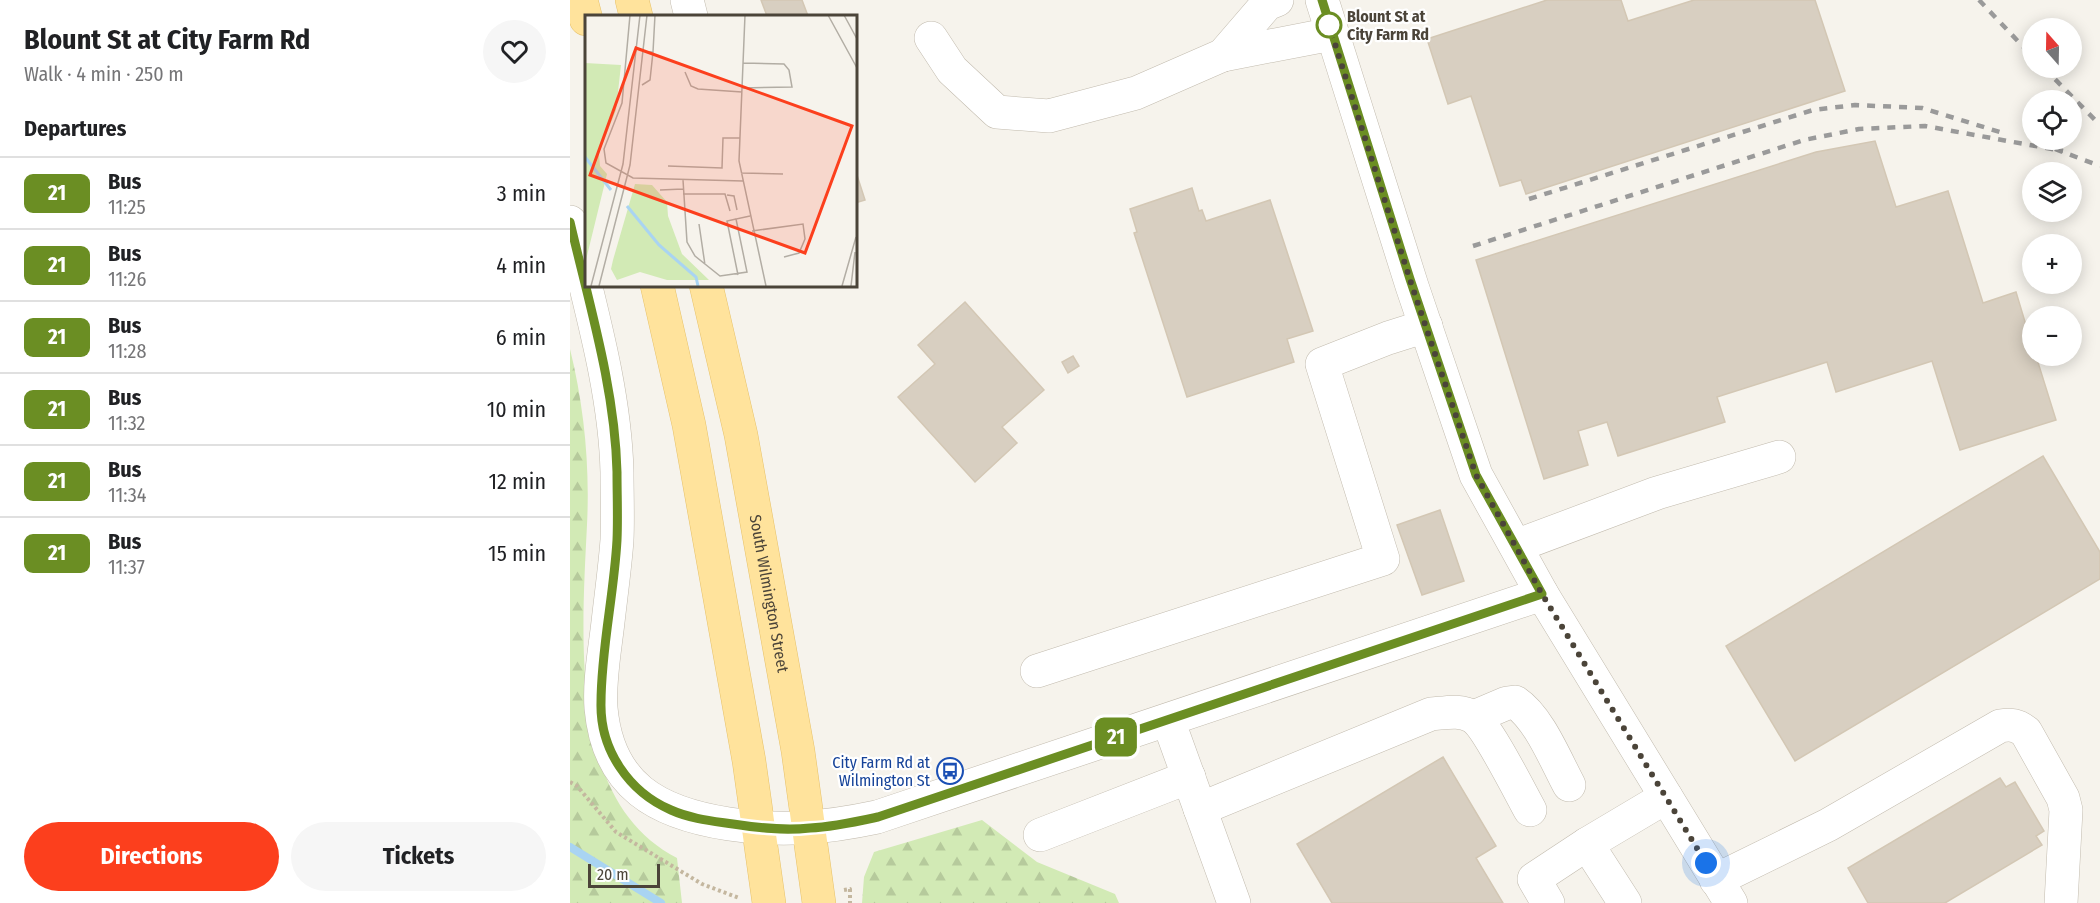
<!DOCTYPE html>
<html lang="en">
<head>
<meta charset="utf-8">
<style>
	:root { --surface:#fff; --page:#f6f6f6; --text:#202124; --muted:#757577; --line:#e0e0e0; --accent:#fc3f1d }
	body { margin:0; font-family:"Fira Sans Condensed",sans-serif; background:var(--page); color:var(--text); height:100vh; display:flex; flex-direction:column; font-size:22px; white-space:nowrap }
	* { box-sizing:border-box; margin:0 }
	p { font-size:20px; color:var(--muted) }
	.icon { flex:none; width:33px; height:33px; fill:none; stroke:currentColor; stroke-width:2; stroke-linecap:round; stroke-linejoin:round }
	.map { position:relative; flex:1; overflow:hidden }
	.panel { display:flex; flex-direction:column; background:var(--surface); width:570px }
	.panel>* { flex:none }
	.badge { padding:0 12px; border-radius:9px; font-size:21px; line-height:39px }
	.needle { width:39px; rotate:340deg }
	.tools { position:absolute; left:1452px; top:18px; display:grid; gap:12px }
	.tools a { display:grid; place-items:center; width:60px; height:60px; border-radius:50%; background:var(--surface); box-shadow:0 3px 15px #0003; font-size:30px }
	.scale { position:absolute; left:18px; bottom:15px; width:72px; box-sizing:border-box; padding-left:6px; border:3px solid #4b4439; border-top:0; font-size:16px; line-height:21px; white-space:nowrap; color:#4b4439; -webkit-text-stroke:4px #fff; paint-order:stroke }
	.you { position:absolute; width:30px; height:30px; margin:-15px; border:4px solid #fff; border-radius:50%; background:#1a73e8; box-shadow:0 0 0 9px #1a73e833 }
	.map>.badge { position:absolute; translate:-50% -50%; box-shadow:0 0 0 3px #fff }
	h2 { padding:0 24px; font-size:22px; line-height:54px }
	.round { display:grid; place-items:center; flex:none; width:63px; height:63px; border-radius:32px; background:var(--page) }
	.headline { display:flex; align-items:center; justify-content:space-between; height:102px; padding:0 24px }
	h1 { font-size:28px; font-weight:700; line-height:45px }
	.action { display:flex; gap:12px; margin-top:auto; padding:12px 24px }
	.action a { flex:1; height:69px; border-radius:36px; background:var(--accent); color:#fff; font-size:24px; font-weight:700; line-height:69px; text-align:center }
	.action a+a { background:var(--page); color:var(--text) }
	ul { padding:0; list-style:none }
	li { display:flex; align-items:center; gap:18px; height:72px; padding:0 24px; border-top:2px solid var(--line) }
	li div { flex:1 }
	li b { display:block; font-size:22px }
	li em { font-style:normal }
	li .badge { min-width:66px; font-weight:700; text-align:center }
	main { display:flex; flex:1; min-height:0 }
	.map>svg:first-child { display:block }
	.forest { fill:url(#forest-firs) }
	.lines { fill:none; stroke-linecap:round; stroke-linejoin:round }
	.stream { stroke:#a9d4f2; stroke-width:8 }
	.building { fill:#d8cfc1; stroke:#d3c7b4; stroke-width:1.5 }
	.minor-casing { stroke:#c2bbae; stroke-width:34 }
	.major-casing { stroke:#e6c16a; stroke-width:34 }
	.path { stroke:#c4b79f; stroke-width:4; stroke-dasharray:3 3; stroke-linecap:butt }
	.minor { stroke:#fff; stroke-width:33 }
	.major { stroke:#ffe39c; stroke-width:33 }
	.rail { stroke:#9a9a9a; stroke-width:4.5; stroke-dasharray:8 8; stroke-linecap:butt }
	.line-casing { stroke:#fff; stroke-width:14 }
	.line { stroke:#6b8e23; stroke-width:9 }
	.walk { stroke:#4b4439; stroke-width:6; stroke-dasharray:0 10.8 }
	.stop-dot { fill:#fff; stroke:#6b8e23; stroke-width:3 }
	.labels { text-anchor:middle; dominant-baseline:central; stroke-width:4.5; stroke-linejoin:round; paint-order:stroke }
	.stop-label { font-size:16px; font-weight:bold; fill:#4b4439; stroke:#fff; text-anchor:start }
	.street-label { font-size:16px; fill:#4b4439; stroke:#fff }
	.transit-label { font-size:16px; fill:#164399; stroke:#fff; text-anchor:end }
	.inset-river { fill:none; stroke:#a9d4f2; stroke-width:3 }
	.inset-road { fill:none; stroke:#b2ada4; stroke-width:1.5 }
	.view { fill:#fc3f1d; fill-opacity:0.15; stroke:#fc3f1d; stroke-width:3 }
	.inset-edge { fill:none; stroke:#4b4439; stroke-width:3 }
</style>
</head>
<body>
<main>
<section class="panel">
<div class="headline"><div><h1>Blount St at City Farm Rd</h1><p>Walk · 4 min · 250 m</p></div><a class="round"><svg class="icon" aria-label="heart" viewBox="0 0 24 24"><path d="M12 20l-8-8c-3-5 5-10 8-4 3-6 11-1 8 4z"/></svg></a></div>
<h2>Departures</h2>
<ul>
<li><span class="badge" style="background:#6b8e23;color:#fff">21</span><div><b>Bus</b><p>11:25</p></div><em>3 min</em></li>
<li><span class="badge" style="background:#6b8e23;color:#fff">21</span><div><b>Bus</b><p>11:26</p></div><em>4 min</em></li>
<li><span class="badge" style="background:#6b8e23;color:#fff">21</span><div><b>Bus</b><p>11:28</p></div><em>6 min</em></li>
<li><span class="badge" style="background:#6b8e23;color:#fff">21</span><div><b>Bus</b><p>11:32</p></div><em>10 min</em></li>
<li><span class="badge" style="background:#6b8e23;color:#fff">21</span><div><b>Bus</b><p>11:34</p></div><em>12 min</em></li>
<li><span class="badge" style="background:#6b8e23;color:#fff">21</span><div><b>Bus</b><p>11:37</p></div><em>15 min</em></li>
</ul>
<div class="action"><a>Directions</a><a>Tickets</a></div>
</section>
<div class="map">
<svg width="1530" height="903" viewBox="0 0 1530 903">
	<defs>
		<pattern id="forest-firs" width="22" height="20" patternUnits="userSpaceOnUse" patternTransform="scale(1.5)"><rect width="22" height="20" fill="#d2eab5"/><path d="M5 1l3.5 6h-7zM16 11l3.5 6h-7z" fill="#b6ca9c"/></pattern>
	</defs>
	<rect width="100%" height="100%" fill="#f6f3ec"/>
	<g class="forest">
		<path d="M 0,349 C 14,406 20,465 17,525 C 11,646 0,803 107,858 L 112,903 L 0,903 Z"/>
		<polygon points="412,820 467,862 545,894 549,903 292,903 294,877 304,852"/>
	</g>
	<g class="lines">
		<polyline class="stream" points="0,847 91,903"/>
	</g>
	<g class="building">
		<polygon points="191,0 232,0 238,16 197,16"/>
		<polygon points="977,0 1051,0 1058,21 1124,0 1245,0 1275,91 956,194 951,180 930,186 901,96 878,104 857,39"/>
		<polygon points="1305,141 1326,207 1378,191 1413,303 1446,292 1462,345 1462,356 1466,356 1486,420 1390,450 1362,361 1266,392 1257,362 1147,397 1155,422 1048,456 1037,422 1008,431 1018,465 974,479 906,260 1246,152"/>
		<polygon points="285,169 295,200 285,203"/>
		<polygon points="622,188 629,211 632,210 636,221 700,200 743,331 717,339 724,362 617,397 564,233 567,232 560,209"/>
		<polygon points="395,302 474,390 432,427 447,443 405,482 328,397 365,364 348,345"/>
		<polygon points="503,356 509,366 498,373 492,362"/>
		<polygon points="1473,456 1530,552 1530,579 1225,761 1156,646"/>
		<polygon points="870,510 894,581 852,595 827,525"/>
		<polygon points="873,757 926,846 906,858 933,903 762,903 727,844"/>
		<polygon points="1430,778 1436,787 1445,782 1474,831 1466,836 1472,845 1375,903 1298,903 1278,868"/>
	</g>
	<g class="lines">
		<defs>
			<g id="minor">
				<polyline points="117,0 121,16"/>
				<polyline points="752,0 842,286 906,475 972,594 1161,903"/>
				<polyline points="361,38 382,70 427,112 479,116 566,93 653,55 762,34"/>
				<polyline points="653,55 697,4 707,0"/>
				<path d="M 0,222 C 19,303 45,389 47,472 C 47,495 48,518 47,540 C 45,567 41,595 38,622 C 35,649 29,680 31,708 C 38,786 87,813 159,824 C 212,832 255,828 307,817 L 972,594"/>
				<polyline points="946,546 1087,493 1209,457"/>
				<polyline points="467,671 813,559 752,364 818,338 856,326"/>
				<path d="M 904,717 L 937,703 L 945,702 C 969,718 985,759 999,785"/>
				<polyline points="598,720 664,903"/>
				<path d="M 630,809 L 861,714 C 875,713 890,709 903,717 C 917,726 950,792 960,810"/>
				<polyline points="470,835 619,777"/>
				<path d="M 1146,880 L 1258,825 L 1430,726 C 1441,724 1447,725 1456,732 L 1493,798 L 1496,810 L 1491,903"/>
				<polyline points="978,903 964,879 1017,844"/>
				<polyline points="1055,903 1017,844 1096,797"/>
			</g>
			<g id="major">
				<polyline points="11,0 16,19"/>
				<polyline points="62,0 66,16"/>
				<polyline points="87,285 119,425 179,761 199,903"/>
				<path id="s1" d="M 136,285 L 171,435 L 228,751 L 249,903"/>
			</g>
		</defs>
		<use href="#minor" class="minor-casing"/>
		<use href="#major" class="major-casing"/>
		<g class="path">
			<polyline points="0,782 7,786 46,832 132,884 169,898"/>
			<polyline points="274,890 280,889 280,903"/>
		</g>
		<use href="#minor" class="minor"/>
		<use href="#major" class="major"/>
		<g class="rail">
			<polyline points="1409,0 1462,56"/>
			<polyline points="1474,68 1530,125"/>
			<polyline points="1485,149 1530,166"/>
			<polyline points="959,199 1243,110 1285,105 1352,108 1433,133"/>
			<polyline points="903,246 1234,140 1289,129 1355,126 1493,151"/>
		</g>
	</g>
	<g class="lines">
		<defs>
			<path id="line" d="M 0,222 C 19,304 45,388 47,472 C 47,495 48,518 47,540 C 44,595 31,649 31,703 C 30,750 59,792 101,810 C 121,819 143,821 163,824 C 189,828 214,831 240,828 C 263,827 285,822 308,817 L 972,594 L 906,475 L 840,279 L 752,0"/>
		</defs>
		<use href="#line" class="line-casing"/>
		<use href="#line" class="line"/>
		<polyline class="walk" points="759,25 842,286 906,475 972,594 1136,863"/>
	</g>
	<defs>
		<symbol id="bus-ring" viewBox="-11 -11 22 22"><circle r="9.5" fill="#fff" stroke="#1a4fb4" stroke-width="1.5"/><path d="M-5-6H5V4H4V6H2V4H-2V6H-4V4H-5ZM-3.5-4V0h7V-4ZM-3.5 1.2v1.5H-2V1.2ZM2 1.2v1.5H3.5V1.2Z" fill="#1a4fb4"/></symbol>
	</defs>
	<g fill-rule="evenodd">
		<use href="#bus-ring" x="365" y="756" width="30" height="30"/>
	</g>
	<circle class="stop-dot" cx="759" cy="25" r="12"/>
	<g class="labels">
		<g class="stop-label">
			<text x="777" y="16">Blount St at<tspan x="777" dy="18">City Farm Rd</tspan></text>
		</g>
		<g class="street-label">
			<text stroke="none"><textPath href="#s1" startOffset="315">South Wilmington Street</textPath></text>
		</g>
		<g class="transit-label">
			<text x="360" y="762">City Farm Rd at<tspan x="360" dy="18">Wilmington St</tspan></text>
		</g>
	</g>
	<g transform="translate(15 15)">
		<rect width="272" height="272" fill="#f6f3ec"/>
		<path d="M 0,48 L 36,50 L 31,95 L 14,138 L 15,151 L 22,159 L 0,249 ZM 50,169 L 67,170 L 82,187 L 83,201 L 97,239 L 124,265 L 82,265 L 55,257 L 32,265 L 26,254 L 28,245 Z" fill="#d2eab5"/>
		<path class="inset-river" d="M 0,142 L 26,175M 42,191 L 74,230 L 111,262 L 113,271"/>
		<path class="inset-road" d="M 45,0 L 37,88 L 19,134 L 21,148 L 48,163 L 158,166M 160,0 L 154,146 L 181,271M 243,0 L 272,53M 259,0 L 272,24M 60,37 L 68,37 L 70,0M 100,57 L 106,71 L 113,74 L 157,77M 57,70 L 65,65 L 68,37M 157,73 L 207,72 L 204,55 L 199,49 L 158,48M 83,151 L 137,153 L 138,123 L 155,123M 156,158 L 198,159M 98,165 L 102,227 L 110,241 L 135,261 L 162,257 L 151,204 L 165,201M 75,175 L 98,174M 98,179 L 140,179 L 145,196M 142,180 L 149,181 L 152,195M 151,204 L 142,206 L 153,260M 114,209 L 120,250M 167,216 L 218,209 L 220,224 L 214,238 L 199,242M 6,271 L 38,149 L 55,0M 14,271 L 45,150 L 62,0M 257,271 L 271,222M 266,271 L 270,237"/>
		<path class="view" d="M 51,33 L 267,111 L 220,238 L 5,160 Z"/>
		<rect width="272" height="272" class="inset-edge"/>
	</g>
</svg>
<div class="tools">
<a><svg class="needle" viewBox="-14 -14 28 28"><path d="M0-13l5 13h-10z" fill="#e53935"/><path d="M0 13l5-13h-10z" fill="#757577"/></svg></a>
<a><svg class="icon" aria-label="locate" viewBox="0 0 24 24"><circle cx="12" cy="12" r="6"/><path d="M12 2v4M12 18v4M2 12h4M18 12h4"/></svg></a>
<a><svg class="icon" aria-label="layers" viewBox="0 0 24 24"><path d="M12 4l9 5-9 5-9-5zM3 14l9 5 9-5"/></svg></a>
<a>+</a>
<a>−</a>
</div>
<div class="scale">20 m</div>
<div class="you" style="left:1136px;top:863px"></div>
<b class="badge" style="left:546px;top:737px;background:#6b8e23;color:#fff">21</b>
</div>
</main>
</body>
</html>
